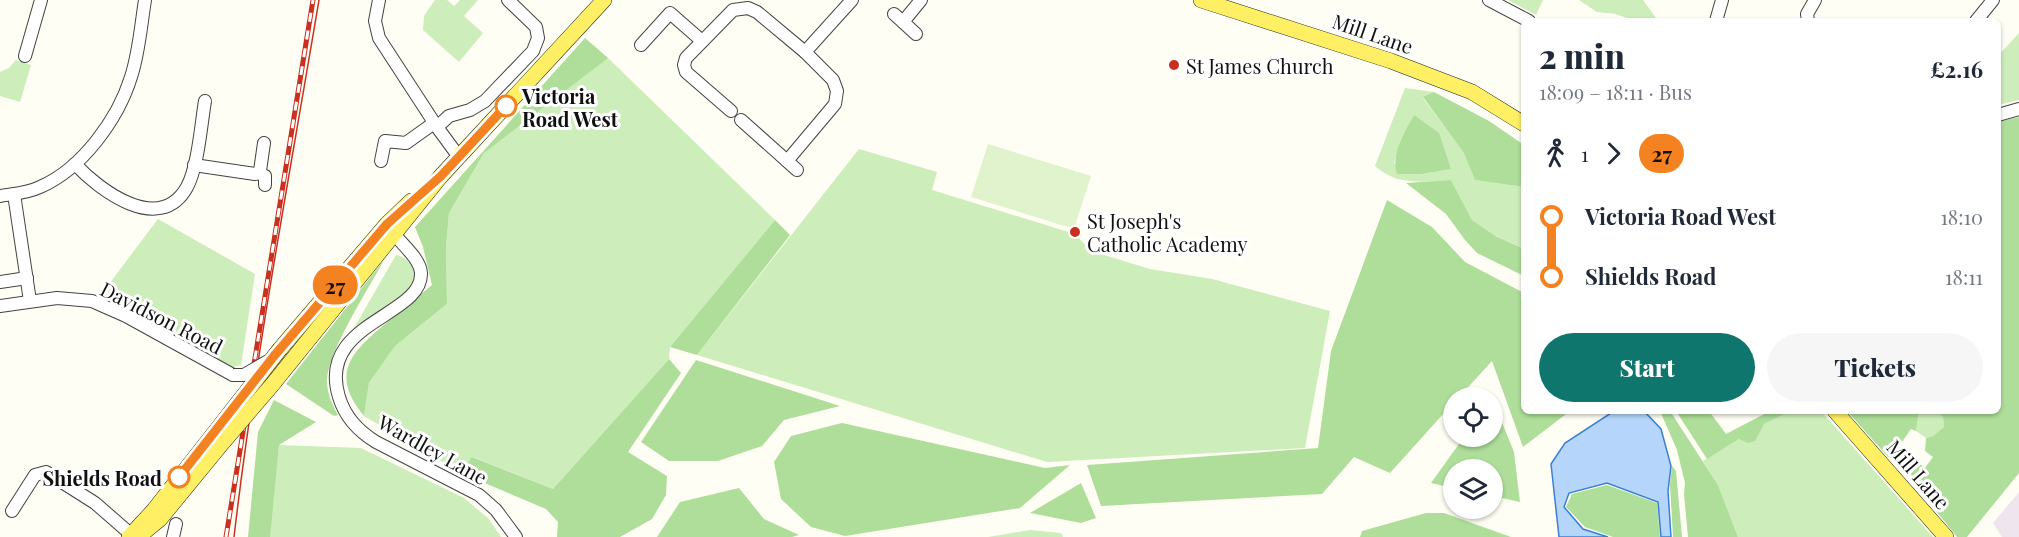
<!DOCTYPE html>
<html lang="en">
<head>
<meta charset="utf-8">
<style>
	:root { --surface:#fff; --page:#f6f6f7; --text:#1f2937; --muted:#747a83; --accent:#0f766e }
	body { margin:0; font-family:"Playfair Display",serif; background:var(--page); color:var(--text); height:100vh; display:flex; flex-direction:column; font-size:22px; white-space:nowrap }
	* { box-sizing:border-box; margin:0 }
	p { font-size:20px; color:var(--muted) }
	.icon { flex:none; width:33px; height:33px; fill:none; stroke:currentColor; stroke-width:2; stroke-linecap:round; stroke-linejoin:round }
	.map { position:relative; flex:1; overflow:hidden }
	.details { position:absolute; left:1521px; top:18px; width:480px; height:396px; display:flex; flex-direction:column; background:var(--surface); border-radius:9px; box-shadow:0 2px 4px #0004 }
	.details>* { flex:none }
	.badge { padding:0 12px; border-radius:20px; font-size:21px; line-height:39px }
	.controls { position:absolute; left:1443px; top:387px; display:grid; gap:12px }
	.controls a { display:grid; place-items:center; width:60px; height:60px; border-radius:50%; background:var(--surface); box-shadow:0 2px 4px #0004; font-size:30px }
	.map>.badge { position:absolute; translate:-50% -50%; box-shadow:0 0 0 3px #fff }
	.legs { display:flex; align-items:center; gap:9px; height:66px; padding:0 18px; font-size:20px }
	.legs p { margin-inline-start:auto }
	.headline { display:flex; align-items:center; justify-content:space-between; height:102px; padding:0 18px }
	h1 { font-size:33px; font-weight:800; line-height:45px }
	.button { display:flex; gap:12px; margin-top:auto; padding:12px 18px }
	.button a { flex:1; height:69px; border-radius:36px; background:var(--accent); color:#fff; font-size:24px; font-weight:800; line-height:69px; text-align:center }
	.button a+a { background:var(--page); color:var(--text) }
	ul { padding:0 18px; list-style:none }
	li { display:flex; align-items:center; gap:21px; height:60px; font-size:22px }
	li i { display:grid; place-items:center; width:9px; height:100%; margin:0 8px; background:currentColor }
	li i::after { content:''; width:15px; height:15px; margin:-8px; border:4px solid; border-radius:50%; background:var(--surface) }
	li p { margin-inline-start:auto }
	li:first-child i { background:linear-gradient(#0000 50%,currentColor 0) }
	li:last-child i { background:linear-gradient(currentColor 50%,#0000 0) }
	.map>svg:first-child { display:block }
	.industrial { fill:#efe5ef }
	.green { fill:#cdedba; fill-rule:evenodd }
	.forest { fill:#aede99 }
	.pitch { fill:#e0f3cd }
	.water { fill:#b5d6fa; stroke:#3880d5; stroke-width:1.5 }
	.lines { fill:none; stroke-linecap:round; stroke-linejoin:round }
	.minor-casing { stroke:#434343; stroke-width:14 }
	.major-casing { stroke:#212121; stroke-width:16 }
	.minor { stroke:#fff; stroke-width:12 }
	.major { stroke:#ffef64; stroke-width:15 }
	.tram { stroke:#ca301f; stroke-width:1.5 }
	.rail-casing { stroke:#ca301f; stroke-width:5 }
	.rail { stroke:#fff; stroke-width:3; stroke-dasharray:9; stroke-linecap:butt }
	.minor-bridge-casing { stroke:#434343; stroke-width:14; stroke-linecap:butt }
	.major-bridge-casing { stroke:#212121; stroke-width:16; stroke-linecap:butt }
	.minor-bridge { stroke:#fff; stroke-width:12 }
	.major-bridge { stroke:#ffef64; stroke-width:15 }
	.line-1-casing { stroke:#fff; stroke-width:14 }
	.line-1 { stroke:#f58220; stroke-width:9 }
	.poi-dot { fill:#ca301f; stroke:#fff; stroke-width:2 }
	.stop-1-dot { fill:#fff; stroke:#f58220; stroke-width:3 }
	.labels { text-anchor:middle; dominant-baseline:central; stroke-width:6; stroke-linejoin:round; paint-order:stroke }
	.street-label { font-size:20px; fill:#101010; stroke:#fff }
	.poi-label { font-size:20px; fill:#101010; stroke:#fff; text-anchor:start }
	.stop-label { font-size:20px; font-weight:bold; fill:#101010; stroke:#fff; text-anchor:start }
</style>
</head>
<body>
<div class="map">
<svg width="2019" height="537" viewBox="0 0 2019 537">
	<rect width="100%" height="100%" fill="#fffef4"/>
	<polygon class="industrial" points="2019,492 2019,537 2002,537 1993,523"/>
	<g class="green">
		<polygon points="435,0 447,0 454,6 460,0 478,0 464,16 483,33 459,62 423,30 424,16"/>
		<polygon points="1508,0 1543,0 1536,15"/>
		<polygon points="1579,0 1643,0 1658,21 1635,21 1616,14 1597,12"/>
		<polygon points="2019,33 2019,100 1998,105 1998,56"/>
		<polygon points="608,58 775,220 670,347 669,359 553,489 473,457 461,473 364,416 369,383 395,346 447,304 446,247 449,213 484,153 541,99"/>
		<polygon points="16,60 31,65 20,102 0,96 0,72 9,68"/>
		<path d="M 1405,88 L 1434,92 L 1423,98 L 1465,154 L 1475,180 L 1524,187 L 1524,249 L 1495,235 L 1472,220 L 1451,180 C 1423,182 1397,186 1375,166 ZM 1414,115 L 1451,168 L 1450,169 L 1422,174 L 1394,163 L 1401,139 Z"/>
		<polygon points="859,149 937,172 932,190 1075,234 1091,251 1150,269 1212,279 1330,311 1305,448 1047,462 697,355"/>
		<polygon points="158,219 255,274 241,365 233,367 226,366 100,296"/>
		<path d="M 396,255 C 412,258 422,276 410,290 C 407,295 399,298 395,301 C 379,311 363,321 350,335 Z"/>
		<polygon points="1791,411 1821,411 1933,537 1738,537 1718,485 1703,461 1764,424"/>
		<polygon points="1919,411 1936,411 1943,417 1944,427 1933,436 1926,438 1916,431"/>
		<polygon points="279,445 361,448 464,498 489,519 501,537 269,537"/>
		<polygon points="1030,530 1061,533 1063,537 988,537"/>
	</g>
	<g class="forest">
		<path d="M 585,38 L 608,58 L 484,153 L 449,213 L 446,247 L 447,304 L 395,346 L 369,383 L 364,416 C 330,375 350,353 385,324 C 401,311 416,298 432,285 L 423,247 L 415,227 Z"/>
		<polygon points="1434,92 1489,121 1524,145 1524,187 1475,180 1464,153 1423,97"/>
		<path d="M 1414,115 L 1439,133 L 1451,169 L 1422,174 L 1397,174 C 1391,153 1404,133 1414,115 Z"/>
		<polygon points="2019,117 2019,473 1967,537 1957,537 1910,479 1911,473 1920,464 1925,468 1933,457 1925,451 1926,438 1933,436 1944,427 1943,417 1936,411 1998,411 1998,122"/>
		<polygon points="1451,180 1472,220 1496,236 1524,249 1524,276 1477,253 1465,240 1446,214 1406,183"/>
		<polygon points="1387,200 1432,227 1465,262 1524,293 1524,411 1570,411 1523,447 1492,361 1459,397 1454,398 1453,403 1390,473 1354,457 1322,494 1101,506 1087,465 1318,448 1331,351"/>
		<polygon points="775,220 790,235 697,355 670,347"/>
		<path d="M 384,260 C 369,288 328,351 327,380 C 327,394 332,404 338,415 L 334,416 L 286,384 Z"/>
		<polygon points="669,359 681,373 628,452 667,476 666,495 652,519 620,537 557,537 558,522 546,509 461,473 472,457 553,489"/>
		<polygon points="696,360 840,406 784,420 762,446 718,461 669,461 641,442"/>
		<polygon points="1492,398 1514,452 1520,502 1493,496 1492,470 1454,470 1453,488 1431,483 1464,437 1492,436"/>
		<polygon points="274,400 316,422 279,445 270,537 248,537 258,432"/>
		<polygon points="1660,411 1670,411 1718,485 1738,537 1688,537 1684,494 1685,483 1677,450"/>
		<polygon points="1676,411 1709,411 1726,434 1770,411 1791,411 1764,424 1755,441 1748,443 1739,439 1707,459"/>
		<polygon points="1847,411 1919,411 1916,431 1911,429 1897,449 1902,454 1897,460 1888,457"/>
		<polygon points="842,423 1045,468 1070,465 1020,508 845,536 811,527 781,499 774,462 791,436"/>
		<polygon points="1672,466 1676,471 1682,537 1673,537 1670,485"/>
		<polygon points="1081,483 1096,518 1081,523 1030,513"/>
		<polygon points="1607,485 1657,503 1660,537 1613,537 1585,527 1566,507 1572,494"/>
		<polygon points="739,488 764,519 799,535 792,537 657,537 680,502"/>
		<polygon points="1426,513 1444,513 1511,537 1360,537 1362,531"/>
	</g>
	<polygon class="pitch" points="988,144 1091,176 1074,229 971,197"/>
	<polygon class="water" points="1614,411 1644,411 1661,429 1671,466 1668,491 1671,537 1661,537 1658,502 1607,483 1569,493 1564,507 1583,529 1608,537 1559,537 1551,464 1565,443"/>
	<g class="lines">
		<defs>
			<g id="minor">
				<polyline points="379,0 375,21 379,38 437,127 459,157"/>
				<polyline points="1489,0 1529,21"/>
				<polyline points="894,14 903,22"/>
				<polyline points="1716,21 1722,0"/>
				<polyline points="1808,21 1807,14 1815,0"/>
				<polyline points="1976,21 1993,0"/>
				<polyline points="916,34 903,22 921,0"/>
				<polyline points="641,45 670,13 702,41"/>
				<polyline points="25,56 41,0"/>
				<polyline points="731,111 686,72 684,65 686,58 733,10 748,8 757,12 805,52"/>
				<polyline points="1998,115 2019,109"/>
				<polyline points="741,120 787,161"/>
				<polyline points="437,127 449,116 470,110 485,101 533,51 538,38 536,27 508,0"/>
				<polyline points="381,161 385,141 406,143 434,123"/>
				<path d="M 75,164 C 99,190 160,236 187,187 C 198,167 201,125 205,101"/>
				<polyline points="194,165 255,174 260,171 264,143"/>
				<polyline points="797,170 787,161 835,104 837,91 833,80 805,52 852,0"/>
				<polyline points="258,173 265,176 265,185"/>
				<polyline points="14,194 30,301"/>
				<path d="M 0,196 C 13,194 28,193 40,187 C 82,169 118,119 131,77 C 139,53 141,25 145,0"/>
				<path d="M 390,228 C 398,242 420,257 421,273 C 423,317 316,322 339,397 C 345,417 358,431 376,442 L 479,495 L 496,510 L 516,537"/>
				<polyline points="0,282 27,278"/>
				<polyline points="0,306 57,298 92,301 126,316 233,375"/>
				<polyline points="12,511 35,475 46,472 95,503 134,537"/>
				<polyline points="173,537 176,524"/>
			</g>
			<g id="major">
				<polyline points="1201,0 1391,61 1472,92 1524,124"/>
				<polyline points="280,349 387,224 411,201"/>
				<polyline points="272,385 441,176 604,0"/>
				<polyline points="1835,411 1946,537"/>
				<polyline points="143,533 160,519 224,441"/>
				<polyline points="129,537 154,510 230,413"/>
			</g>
		</defs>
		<use href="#minor" class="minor-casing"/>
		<use href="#major" class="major-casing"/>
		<use href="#minor" class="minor"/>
		<use href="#major" class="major"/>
		<path class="tram" d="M 234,537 C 255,357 289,179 319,0"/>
		<defs>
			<polyline id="rail" points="226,537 313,0"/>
		</defs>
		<use href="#rail" class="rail-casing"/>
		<use href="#rail" class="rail"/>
		<defs>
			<polyline id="minor-bridge" points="233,375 244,375 268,361"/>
			<g id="major-bridge">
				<polyline points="230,413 280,349"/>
				<polyline points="224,441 272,385"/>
			</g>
		</defs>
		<use href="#minor-bridge" class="minor-bridge-casing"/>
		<use href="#major-bridge" class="major-bridge-casing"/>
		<use href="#minor-bridge" class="minor-bridge"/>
		<use href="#major-bridge" class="major-bridge"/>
	</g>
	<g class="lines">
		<defs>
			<polyline id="line-1" points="179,477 274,356 387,224 441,176 506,106"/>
		</defs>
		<use href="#line-1" class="line-1-casing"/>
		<use href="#line-1" class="line-1"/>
	</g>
	<g class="poi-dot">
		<circle cx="1174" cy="65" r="6"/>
		<circle cx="1075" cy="232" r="6"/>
	</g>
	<g class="stop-1-dot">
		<circle cx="506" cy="106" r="10"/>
		<circle cx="179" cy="477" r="10"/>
	</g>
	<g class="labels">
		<g class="street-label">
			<text transform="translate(1373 33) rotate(19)">Mill Lane</text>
			<text transform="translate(162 317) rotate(27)">Davidson Road</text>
			<text transform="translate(433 449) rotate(29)">Wardley Lane</text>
			<text transform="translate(1919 474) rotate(49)">Mill Lane</text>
		</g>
		<g class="poi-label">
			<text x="1186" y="65">St James Church</text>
			<text x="1087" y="220">St Joseph's<tspan x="1087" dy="23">Catholic Academy</tspan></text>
		</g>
		<g class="stop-label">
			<text x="522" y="95">Victoria<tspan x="522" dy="23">Road West</tspan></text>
			<text x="162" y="477" text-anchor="end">Shields Road</text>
		</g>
	</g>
</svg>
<div class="controls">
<a><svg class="icon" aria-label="locate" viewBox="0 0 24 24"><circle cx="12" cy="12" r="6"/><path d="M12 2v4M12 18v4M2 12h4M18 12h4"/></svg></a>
<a><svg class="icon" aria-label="layers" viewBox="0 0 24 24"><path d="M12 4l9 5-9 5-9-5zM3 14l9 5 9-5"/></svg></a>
</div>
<b class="badge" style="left:335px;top:285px;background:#f58220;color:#111">27</b>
<section class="details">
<div class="headline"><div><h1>2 min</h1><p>18:09 – 18:11 · Bus</p></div><b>£2.16</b></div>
<div class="legs"><svg class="icon" aria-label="walk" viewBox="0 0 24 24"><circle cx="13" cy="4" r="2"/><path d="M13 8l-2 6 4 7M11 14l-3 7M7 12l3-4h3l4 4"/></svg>1<svg class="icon" aria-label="forward" viewBox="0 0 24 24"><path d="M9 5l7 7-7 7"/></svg><b class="badge" style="background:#f58220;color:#111">27</b></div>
<ul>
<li><i style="color:#f58220"></i><b>Victoria Road West</b><p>18:10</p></li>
<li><i style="color:#f58220"></i><b>Shields Road</b><p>18:11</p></li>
</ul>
<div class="button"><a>Start</a><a>Tickets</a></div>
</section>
</div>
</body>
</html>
